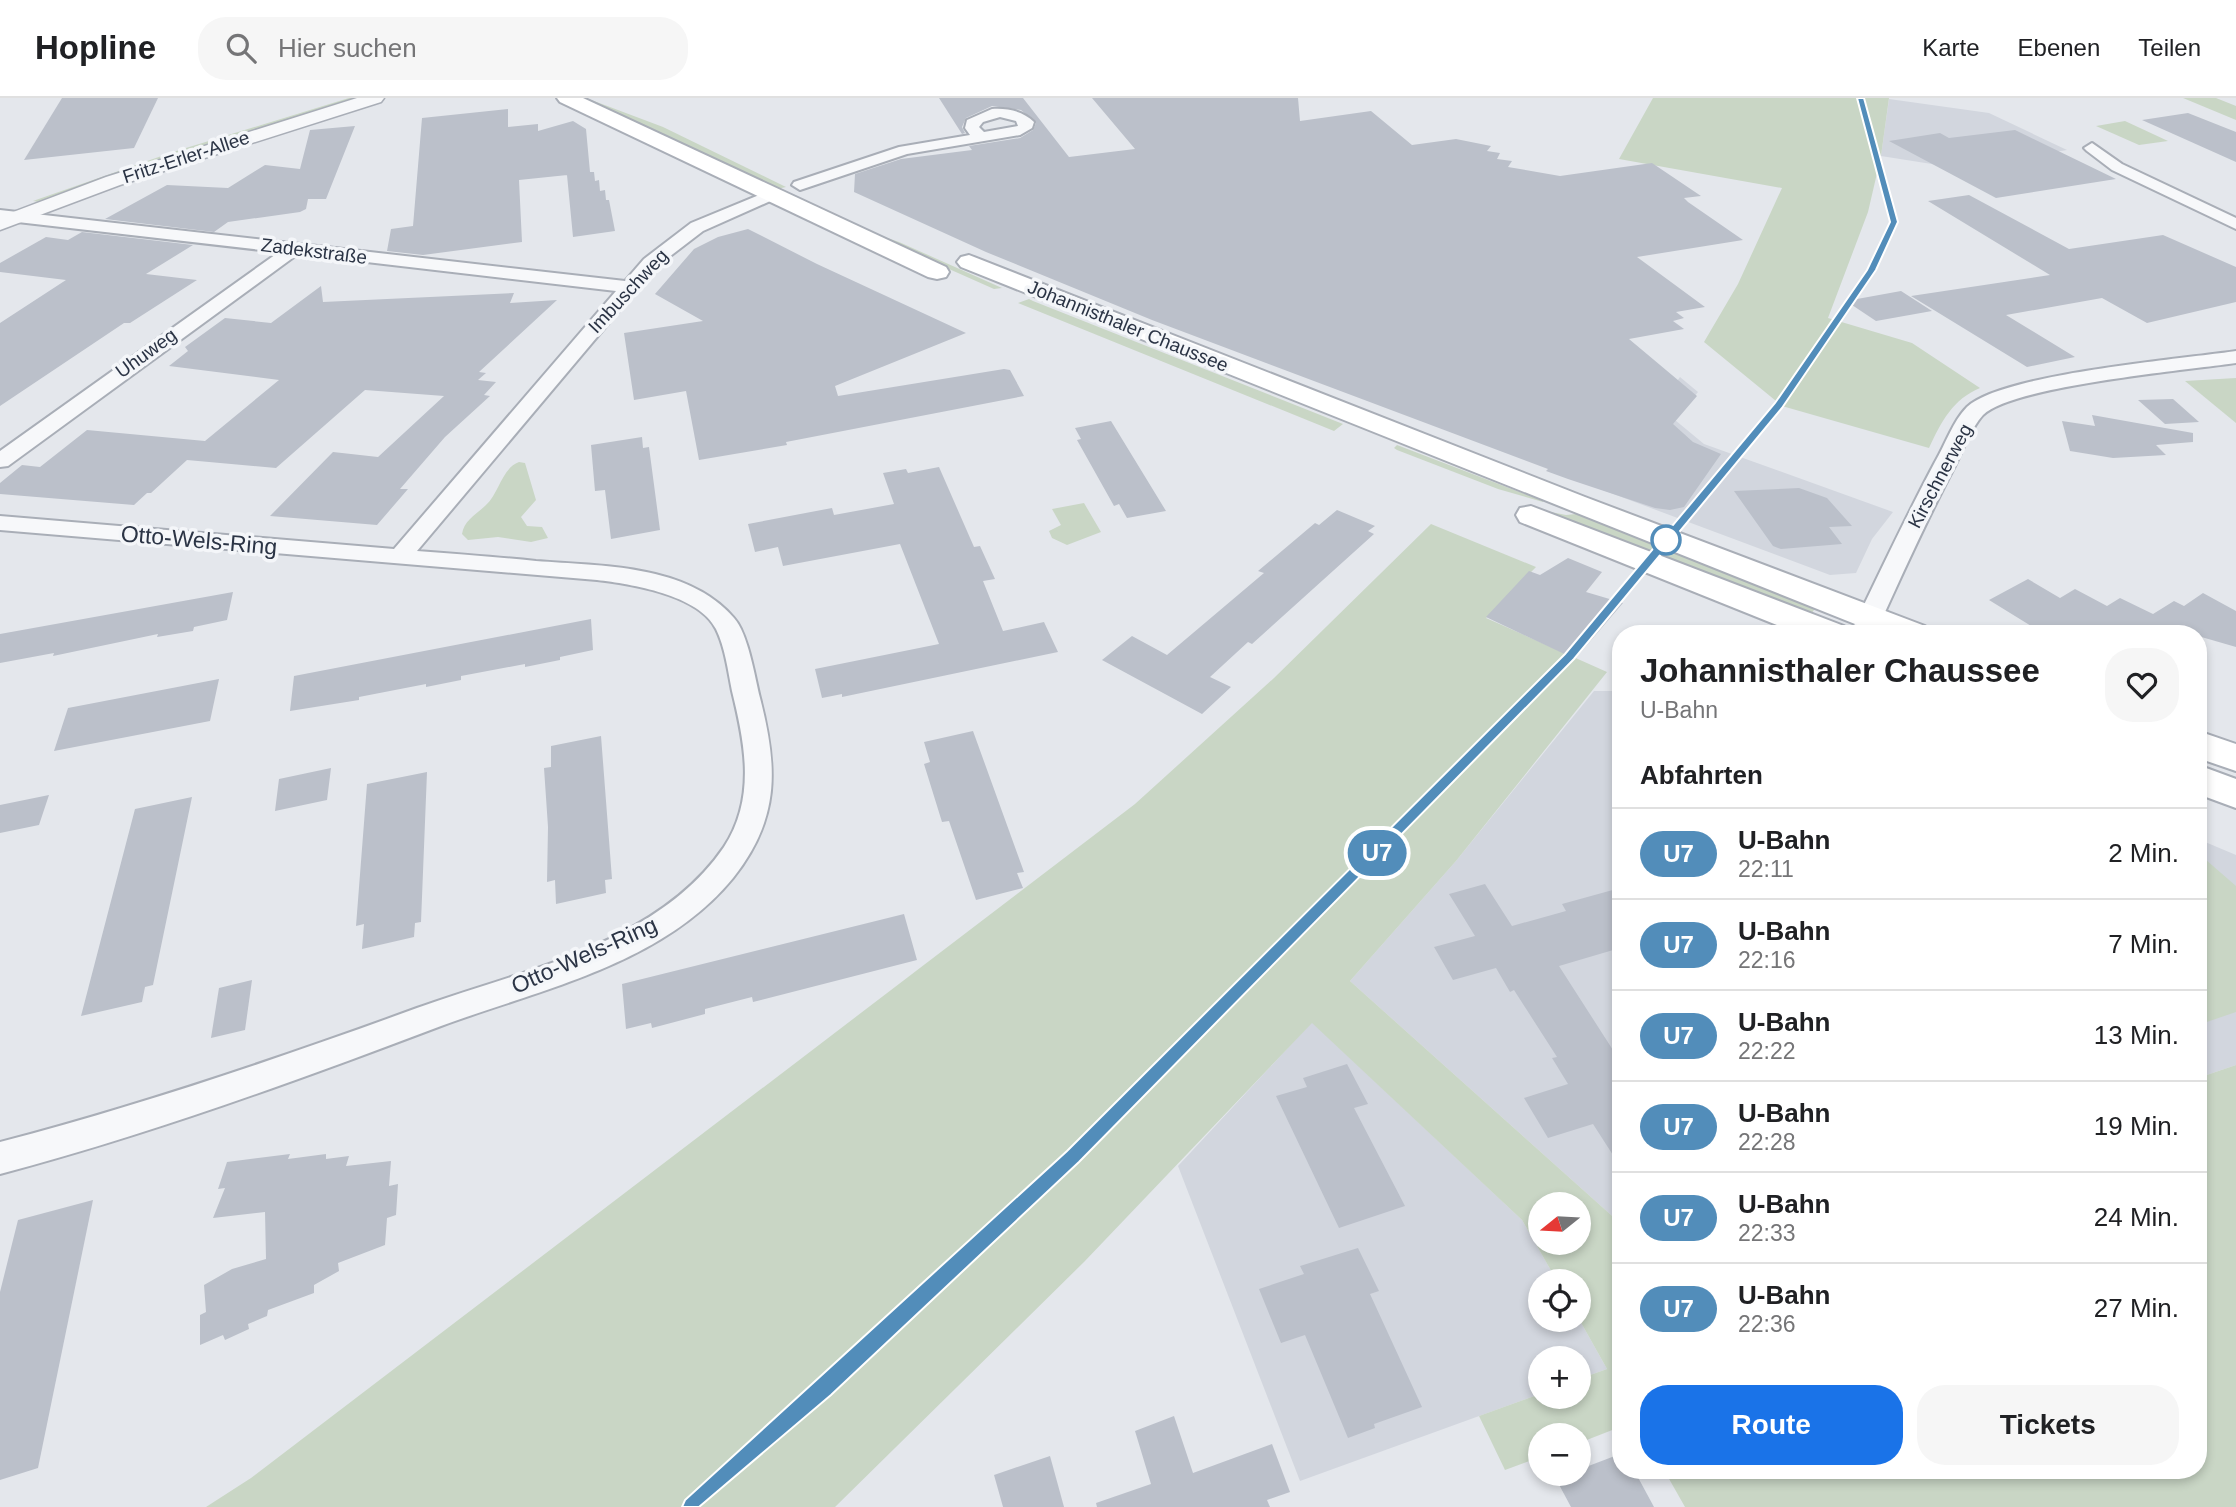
<!DOCTYPE html>
<html lang="de">
<head>
<meta charset="utf-8">
<style>
	:root { --surface:#fff; --page:#f6f6f6; --text:#202124; --muted:#757577; --line:#e0e0e0; --accent:#1a73e8 }
	body { margin:0; font-family:Helvetica,sans-serif; background:var(--page); color:var(--text); height:100vh; display:flex; flex-direction:column; font-size:26px; white-space:nowrap }
	* { box-sizing:border-box; margin:0 }
	p { font-size:23px; color:var(--muted) }
	.icon { flex:none; width:38px; height:38px; fill:none; stroke:currentColor; stroke-width:2; stroke-linecap:round; stroke-linejoin:round }
	.map { position:relative; flex:1; overflow:hidden }
	.side { position:absolute; left:1612px; top:527px; width:595px; height:854px; display:flex; flex-direction:column; background:var(--surface); border-radius:28px; box-shadow:0 4px 10px #0003 }
	.side>* { flex:none }
	.badge { padding:0 14px; border-radius:23px; font-size:24px; line-height:46px }
	.needle { width:46px; rotate:252deg }
	.tools { position:absolute; left:1528px; top:1094px; display:grid; gap:14px }
	.tools a { display:grid; place-items:center; width:63px; height:63px; border-radius:50%; background:var(--surface); box-shadow:0 4px 10px #0003; font-size:35px }
	.map>.badge { position:absolute; translate:-50% -50%; box-shadow:0 0 0 4px #fff }
	h2 { padding:0 28px; font-size:26px; line-height:63px }
	.round { display:grid; place-items:center; flex:none; width:74px; height:74px; border-radius:28px; background:var(--page) }
	.head { display:flex; align-items:center; justify-content:space-between; height:119px; padding:0 28px }
	h1 { font-size:33px; font-weight:600; line-height:52px }
	.cta { display:flex; gap:14px; margin-top:auto; padding:14px 28px }
	.cta a { flex:1; height:80px; border-radius:28px; background:var(--accent); color:#fff; font-size:28px; font-weight:600; line-height:80px; text-align:center }
	.cta a+a { background:var(--page); color:var(--text) }
	ul { padding:0; list-style:none }
	li { display:flex; align-items:center; gap:21px; height:91px; padding:0 28px; border-top:2px solid var(--line) }
	li div { flex:1 }
	li b { display:block; font-size:26px }
	li em { font-style:normal }
	li .badge { min-width:77px; font-weight:700; text-align:center }
	header { display:flex; align-items:center; gap:42px; box-sizing:border-box; height:98px; padding:0 35px; background:var(--surface); border-bottom:2px solid var(--line) }
	header strong { font-size:33px }
	nav { display:flex; gap:38px; margin-inline-start:auto; font-size:24px }
	.search { width:490px; height:63px; background:var(--page); display:flex; align-items:center; gap:18px; box-sizing:border-box; padding:0 24px; border-radius:28px; color:var(--muted); font-size:26px }
	.map>svg:first-child { display:block }
	.built { fill:#d2d6de }
	.green { fill:#c9d6c5; fill-rule:evenodd }
	.building { fill:#bbc0ca }
	.lines { fill:none; stroke-linecap:round; stroke-linejoin:round }
	.minor-casing { stroke:#a9aeb7; stroke-width:4 }
	.tertiary-casing { stroke:#a9aeb7; stroke-width:3 }
	.secondary-casing { stroke:#a9aeb7; stroke-width:4 }
	.minor { fill:#f7f8fa; fill-rule:evenodd }
	.tertiary { fill:#f7f8fa; fill-rule:evenodd }
	.secondary { fill:#fff; fill-rule:evenodd }
	.line { fill:#528dba; stroke:#fff; stroke-width:2 }
	.stop-dot { fill:#fff; stroke:#528dba; stroke-width:3.5 }
	.labels { text-anchor:middle; dominant-baseline:central; stroke-width:7; stroke-linejoin:round; paint-order:stroke }
	.far-street-label { font-size:19px; fill:#2b3445; stroke:#f4f6f9 }
	.street-label { font-size:23px; fill:#2b3445; stroke:#f4f6f9 }
</style>
</head>
<body>
<header>
<strong>Hopline</strong>
<div class="search"><svg class="icon" aria-label="search" viewBox="0 0 24 24"><circle cx="10" cy="10" r="6"/><path d="M15 15l6 6"/></svg>Hier suchen</div>
<nav><a>Karte</a><a>Ebenen</a><a>Teilen</a></nav>
</header>
<div class="map">
<svg width="2236" height="1409" viewBox="0 0 2236 1409">
	<rect width="100%" height="100%" fill="#e4e7ec"/>
	<g class="built">
		<polygon points="1889,1 1989,15 2067,52 1957,70 1881,58"/>
		<polygon points="1680,279 1698,294 1675,322 1704,346 1893,414 1872,441 1856,475 1830,477 1600,391"/>
		<polygon points="1594,593 1620,593 1620,1125 1350,883 1456,763"/>
		<polygon points="2198,741 2236,757 2236,967 2198,980"/>
		<polygon points="1312,924 1522,1122 1557,1183 1540,1183 1540,1222 1579,1221 1607,1271 1579,1281 1578,1260 1540,1260 1540,1296 1300,1383 1178,1068"/>
	</g>
	<g class="green">
		<polygon points="349,0 365,0 45,105 33,103 173,54"/>
		<polygon points="579,0 586,0 663,29 786,89 777,91"/>
		<path d="M 1653,0 L 1889,0 L 1881,58 L 1868,114 L 1828,220 L 1912,245 L 1980,290 C 1953,301 1941,324 1929,350 L 1782,308 L 1704,244 L 1738,186 L 1782,90 L 1619,61 Z"/>
		<polygon points="2183,0 2216,0 2236,8 2236,22"/>
		<polygon points="2125,23 2168,43 2139,47 2096,28"/>
		<polygon points="850,127 899,144 1002,190 994,191"/>
		<polygon points="1029,201 1033,203 1343,326 1334,333 1018,205"/>
		<polygon points="2236,280 2236,325 2185,283"/>
		<polygon points="1397,347 1543,403 1543,404 1498,391 1397,352 1394,350"/>
		<path d="M 519,364 L 525,365 L 536,402 L 521,419 L 527,428 L 542,429 L 548,440 L 531,444 L 498,439 L 468,442 L 462,436 C 464,422 477,416 486,407 C 499,395 502,370 519,364 Z"/>
		<polygon points="1084,405 1101,434 1067,447 1052,440 1049,433 1061,427 1052,411"/>
		<polygon points="1546,413 1566,417 1576,416 1816,509 1809,519 1544,414"/>
		<path d="M 1431,426 L 1536,469 L 1486,520 L 1607,574 L 1456,763 L 1350,883 L 1620,1125 L 1620,1329 L 1579,1345 L 1578,1337 L 1540,1337 L 1540,1359 L 1505,1372 L 1479,1318 L 1540,1296 L 1540,1298 L 1578,1298 L 1579,1281 L 1607,1271 L 1579,1221 L 1578,1183 L 1557,1183 L 1522,1122 L 1312,925 L 1084,1164 L 835,1409 L 206,1409 L 251,1380 L 1135,706 L 1274,580 ZM 1540,1106 L 1578,1106 L 1578,1144 L 1540,1144 Z"/>
		<polygon points="2198,755 2236,788 2236,914 2198,927"/>
		<polygon points="2236,967 2236,1409 1685,1409 1664,1372 2198,1372 2198,980"/>
	</g>
	<g class="building">
		<polygon points="62,0 158,0 134,50 24,62"/>
		<polygon points="939,0 1023,0 1069,59 1135,51 1092,0 1298,0 1300,23 1371,13 1412,47 1456,41 1491,48 1487,53 1500,55 1497,61 1512,63 1508,69 1560,78 1652,65 1701,98 1684,100 1688,104 1743,142 1637,159 1705,209 1676,214 1684,220 1673,223 1684,231 1629,241 1697,298 1673,326 1693,344 1721,356 1684,409 1670,412 1655,410 1568,381 1546,373 1548,371 1152,222 986,154 854,94 855,76 901,61 972,52 969,48 1020,40 1033,32 1036,25 1021,12 992,8 966,20 962,29 965,35 962,36"/>
		<polygon points="508,11 508,29 538,26 538,33 573,23 586,31 590,74 594,74 595,83 599,82 600,93 605,92 606,102 609,102 615,133 573,139 567,77 577,76 519,82 522,144 423,157 387,153 391,131 413,128 422,20"/>
		<polygon points="2188,15 2236,34 2236,64 2142,22"/>
		<polygon points="355,28 326,101 308,101 306,111 300,114 228,124 214,134 105,121 167,87 228,90 265,67 300,71 310,32"/>
		<polygon points="2015,32 2116,81 1996,100 1889,43 1940,35 1949,40"/>
		<polygon points="1969,97 2069,151 2163,137 2236,169 2236,204 2147,225 2102,200 2006,217 2075,259 2027,269 1911,198 2050,177 1928,103"/>
		<polygon points="748,131 817,166 966,235 835,288 838,298 1004,271 1010,272 1024,298 786,344 787,347 699,362 686,293 634,302 624,235 703,223 655,196 694,151 718,139"/>
		<polygon points="82,134 193,147 146,176 197,182 130,225 124,225 0,308 0,225 66,182 0,174 0,165 46,139 68,142"/>
		<polygon points="321,188 323,204 514,195 510,205 557,202 479,274 486,275 478,282 496,284 484,297 490,298 445,339 400,391 408,391 377,427 270,418 333,354 378,359 444,298 365,292 276,370 187,362 151,395 147,395 134,407 0,396 0,385 22,367 40,369 87,332 205,343 279,282 169,268 188,253 185,249 225,220 271,225"/>
		<polygon points="1901,193 1932,213 1876,223 1846,203"/>
		<polygon points="2173,301 2199,324 2165,326 2138,302"/>
		<polygon points="2092,317 2193,335 2193,344 2156,347 2166,357 2113,360 2070,353 2062,323 2095,328"/>
		<polygon points="1111,323 1166,413 1127,420 1119,406 1114,408 1077,342 1081,341 1075,330"/>
		<polygon points="642,339 643,350 649,349 660,432 611,441 605,392 595,393 591,347"/>
		<polygon points="939,369 974,449 980,448 995,481 983,483 1003,533 1044,524 1058,554 842,599 842,596 822,600 815,571 939,546 900,446 783,468 778,449 755,454 748,426 832,410 834,417 894,406 883,375 906,371 908,375"/>
		<polygon points="1799,390 1827,400 1852,428 1829,429 1842,446 1781,451 1773,448 1734,393"/>
		<polygon points="1337,412 1375,428 1368,433 1374,436 1252,546 1248,544 1210,579 1231,589 1202,616 1102,562 1132,538 1167,557 1264,475 1258,473 1315,425 1319,427"/>
		<polygon points="1568,460 1602,474 1586,494 1623,505 1575,561 1486,519 1529,473 1540,477"/>
		<polygon points="2028,481 2060,500 2075,491 2107,508 2120,500 2153,516 2174,503 2184,508 2203,495 2236,513 2236,549 2198,538 2198,536 2044,536 1989,502"/>
		<polygon points="233,494 227,522 194,529 193,533 157,539 158,536 53,558 54,555 0,565 0,536"/>
		<polygon points="591,521 593,552 560,559 560,562 525,569 525,566 461,578 461,582 426,589 426,586 359,599 359,602 290,613 294,578"/>
		<polygon points="219,581 210,623 54,653 68,610"/>
		<polygon points="973,633 1024,774 1017,775 1023,790 976,802 949,723 942,724 924,666 930,664 924,644"/>
		<polygon points="601,638 612,781 605,782 606,795 556,806 555,782 547,784 548,729 544,670 551,669 551,648"/>
		<polygon points="331,670 327,702 275,713 279,681"/>
		<polygon points="427,674 421,824 415,825 414,839 362,851 364,826 356,828 367,686"/>
		<polygon points="49,697 39,727 0,735 0,707"/>
		<polygon points="192,699 153,887 145,889 142,904 81,918 135,711"/>
		<polygon points="1485,786 1512,828 1566,813 1562,806 1620,790 1620,850 1559,868 1620,963 1620,1068 1593,1026 1548,1040 1524,1000 1568,986 1552,960 1557,959 1514,892 1510,894 1496,870 1453,882 1434,849 1475,838 1449,796"/>
		<polygon points="904,816 917,862 753,904 752,899 705,911 705,916 652,930 651,925 626,931 622,886"/>
		<polygon points="252,882 245,932 211,940 219,890"/>
		<polygon points="1347,966 1368,1006 1354,1010 1405,1108 1339,1130 1276,998 1307,989 1303,980"/>
		<polygon points="290,1056 288,1061 326,1056 326,1061 349,1058 346,1068 391,1063 389,1088 398,1086 396,1117 387,1120 385,1147 338,1165 339,1173 314,1187 314,1195 268,1212 267,1218 248,1226 249,1231 225,1242 223,1237 200,1247 200,1217 206,1214 204,1187 232,1171 266,1161 265,1114 213,1120 225,1090 218,1091 227,1064"/>
		<polygon points="93,1102 38,1370 0,1382 0,1194 18,1122"/>
		<polygon points="1358,1150 1379,1193 1370,1196 1422,1309 1374,1326 1375,1330 1348,1340 1305,1237 1281,1245 1259,1191 1304,1176 1300,1168"/>
		<polygon points="1174,1318 1193,1375 1272,1346 1290,1394 1267,1402 1270,1409 1097,1409 1096,1405 1151,1386 1135,1333"/>
		<polygon points="1620,1356 1620,1372 1634,1372 1654,1409 1571,1409 1556,1381 1578,1376 1578,1372"/>
		<polygon points="1050,1358 1064,1409 1003,1409 994,1377"/>
	</g>
	<g class="lines">
		<defs>
			<g id="minor">
				<path d="M 992,11 C 1007,10 1023,13 1034,24 L 1032,30 L 1020,37 L 907,56 L 800,92 L 792,87 L 794,84 L 899,49 L 970,37 L 965,30 L 967,22 ZM 1000,19 L 1016,23 L 1018,28 L 984,34 L 979,29 L 983,24 Z"/>
				<polygon points="2092,45 2122,66 2236,120 2236,131 2112,72 2087,53 2084,50"/>
				<path d="M 771,92 L 777,94 L 779,97 L 777,100 L 703,133 L 656,169 L 417,453 C 457,456 496,459 536,463 C 601,468 688,466 734,520 C 748,535 755,580 760,600 C 778,670 780,721 733,780 C 662,867 541,891 441,928 C 296,983 150,1036 0,1076 L 0,1044 C 142,1007 280,960 417,910 C 522,872 657,847 724,749 C 756,700 745,646 732,593 C 728,573 725,549 716,531 C 699,497 631,486 597,482 L 0,432 L 0,418 L 394,451 L 616,193 L 298,156 L 8,368 L 0,369 L 0,353 L 279,154 L 0,122 L 0,112 L 625,183 L 644,161 L 691,125 Z"/>
				<path d="M 2236,253 L 2236,265 C 2188,272 2012,288 1983,317 C 1971,330 1963,352 1955,368 C 1926,423 1901,479 1875,536 L 1850,536 C 1878,478 1905,420 1935,364 C 1945,347 1953,323 1967,309 C 2001,276 2182,261 2236,253 Z"/>
			</g>
			<polygon id="tertiary" points="357,0 384,0 381,4 120,87 0,132 0,119 106,79"/>
			<g id="secondary">
				<polygon points="557,0 583,0 946,169 949,174 946,179 937,181 928,179 560,4"/>
				<polygon points="969,157 1585,399 1925,528 1930,536 1880,536 961,169 957,164 961,159"/>
				<polygon points="1531,408 1844,528 1849,536 1799,536 1520,424 1516,417 1520,410"/>
				<polygon points="2198,633 2236,646 2236,673 2198,660"/>
				<polygon points="2198,667 2236,681 2236,710 2198,696"/>
			</g>
		</defs>
		<use href="#minor" class="minor-casing"/>
		<use href="#tertiary" class="tertiary-casing"/>
		<use href="#secondary" class="secondary-casing"/>
		<use href="#minor" class="minor"/>
		<use href="#tertiary" class="tertiary"/>
		<use href="#secondary" class="secondary"/>
	</g>
	<polygon class="line" points="1857,0 1864,0 1898,124 1876,172 1782,310 1574,561 1079,1064 831,1297 699,1409 682,1409 685,1402 1067,1053 1565,556 1775,305 1867,172 1890,124"/>
	<circle class="stop-dot" cx="1666" cy="442" r="14"/>
	<g class="labels">
		<g class="far-street-label">
			<text transform="translate(186 59) rotate(-18)">Fritz-Erler-Allee</text>
			<text transform="translate(314 153) rotate(7)">Zadekstraße</text>
			<text transform="translate(628 193) rotate(-47)">Imbuschweg</text>
			<text transform="translate(1128 228) rotate(22)">Johannisthaler Chaussee</text>
			<text transform="translate(146 255) rotate(-36)">Uhuweg</text>
			<text transform="translate(1940 378) rotate(-62)">Kirschnerweg</text>
		</g>
		<g class="street-label">
			<text transform="translate(199 442) rotate(5)">Otto-Wels-Ring</text>
			<text transform="translate(584 857) rotate(-24)">Otto-Wels-Ring</text>
		</g>
	</g>
</svg>
<div class="tools">
<a><svg class="needle" viewBox="-14 -14 28 28"><path d="M0-13l5 13h-10z" fill="#e53935"/><path d="M0 13l5-13h-10z" fill="#757577"/></svg></a>
<a><svg class="icon" aria-label="locate" viewBox="0 0 24 24"><circle cx="12" cy="12" r="6"/><path d="M12 2v4M12 18v4M2 12h4M18 12h4"/></svg></a>
<a>+</a>
<a>−</a>
</div>
<b class="badge" style="left:1377px;top:755px;background:#528dba;color:#fff">U7</b>
<section class="side">
<div class="head"><div><h1>Johannisthaler Chaussee</h1><p>U-Bahn</p></div><a class="round"><svg class="icon" aria-label="heart" viewBox="0 0 24 24"><path d="M12 20l-8-8c-3-5 5-10 8-4 3-6 11-1 8 4z"/></svg></a></div>
<h2>Abfahrten</h2>
<ul>
<li><span class="badge" style="background:#528dba;color:#fff">U7</span><div><b>U-Bahn</b><p>22:11</p></div><em>2 Min.</em></li>
<li><span class="badge" style="background:#528dba;color:#fff">U7</span><div><b>U-Bahn</b><p>22:16</p></div><em>7 Min.</em></li>
<li><span class="badge" style="background:#528dba;color:#fff">U7</span><div><b>U-Bahn</b><p>22:22</p></div><em>13 Min.</em></li>
<li><span class="badge" style="background:#528dba;color:#fff">U7</span><div><b>U-Bahn</b><p>22:28</p></div><em>19 Min.</em></li>
<li><span class="badge" style="background:#528dba;color:#fff">U7</span><div><b>U-Bahn</b><p>22:33</p></div><em>24 Min.</em></li>
<li><span class="badge" style="background:#528dba;color:#fff">U7</span><div><b>U-Bahn</b><p>22:36</p></div><em>27 Min.</em></li>
</ul>
<div class="cta"><a>Route</a><a>Tickets</a></div>
</section>
</div>
</body>
</html>
